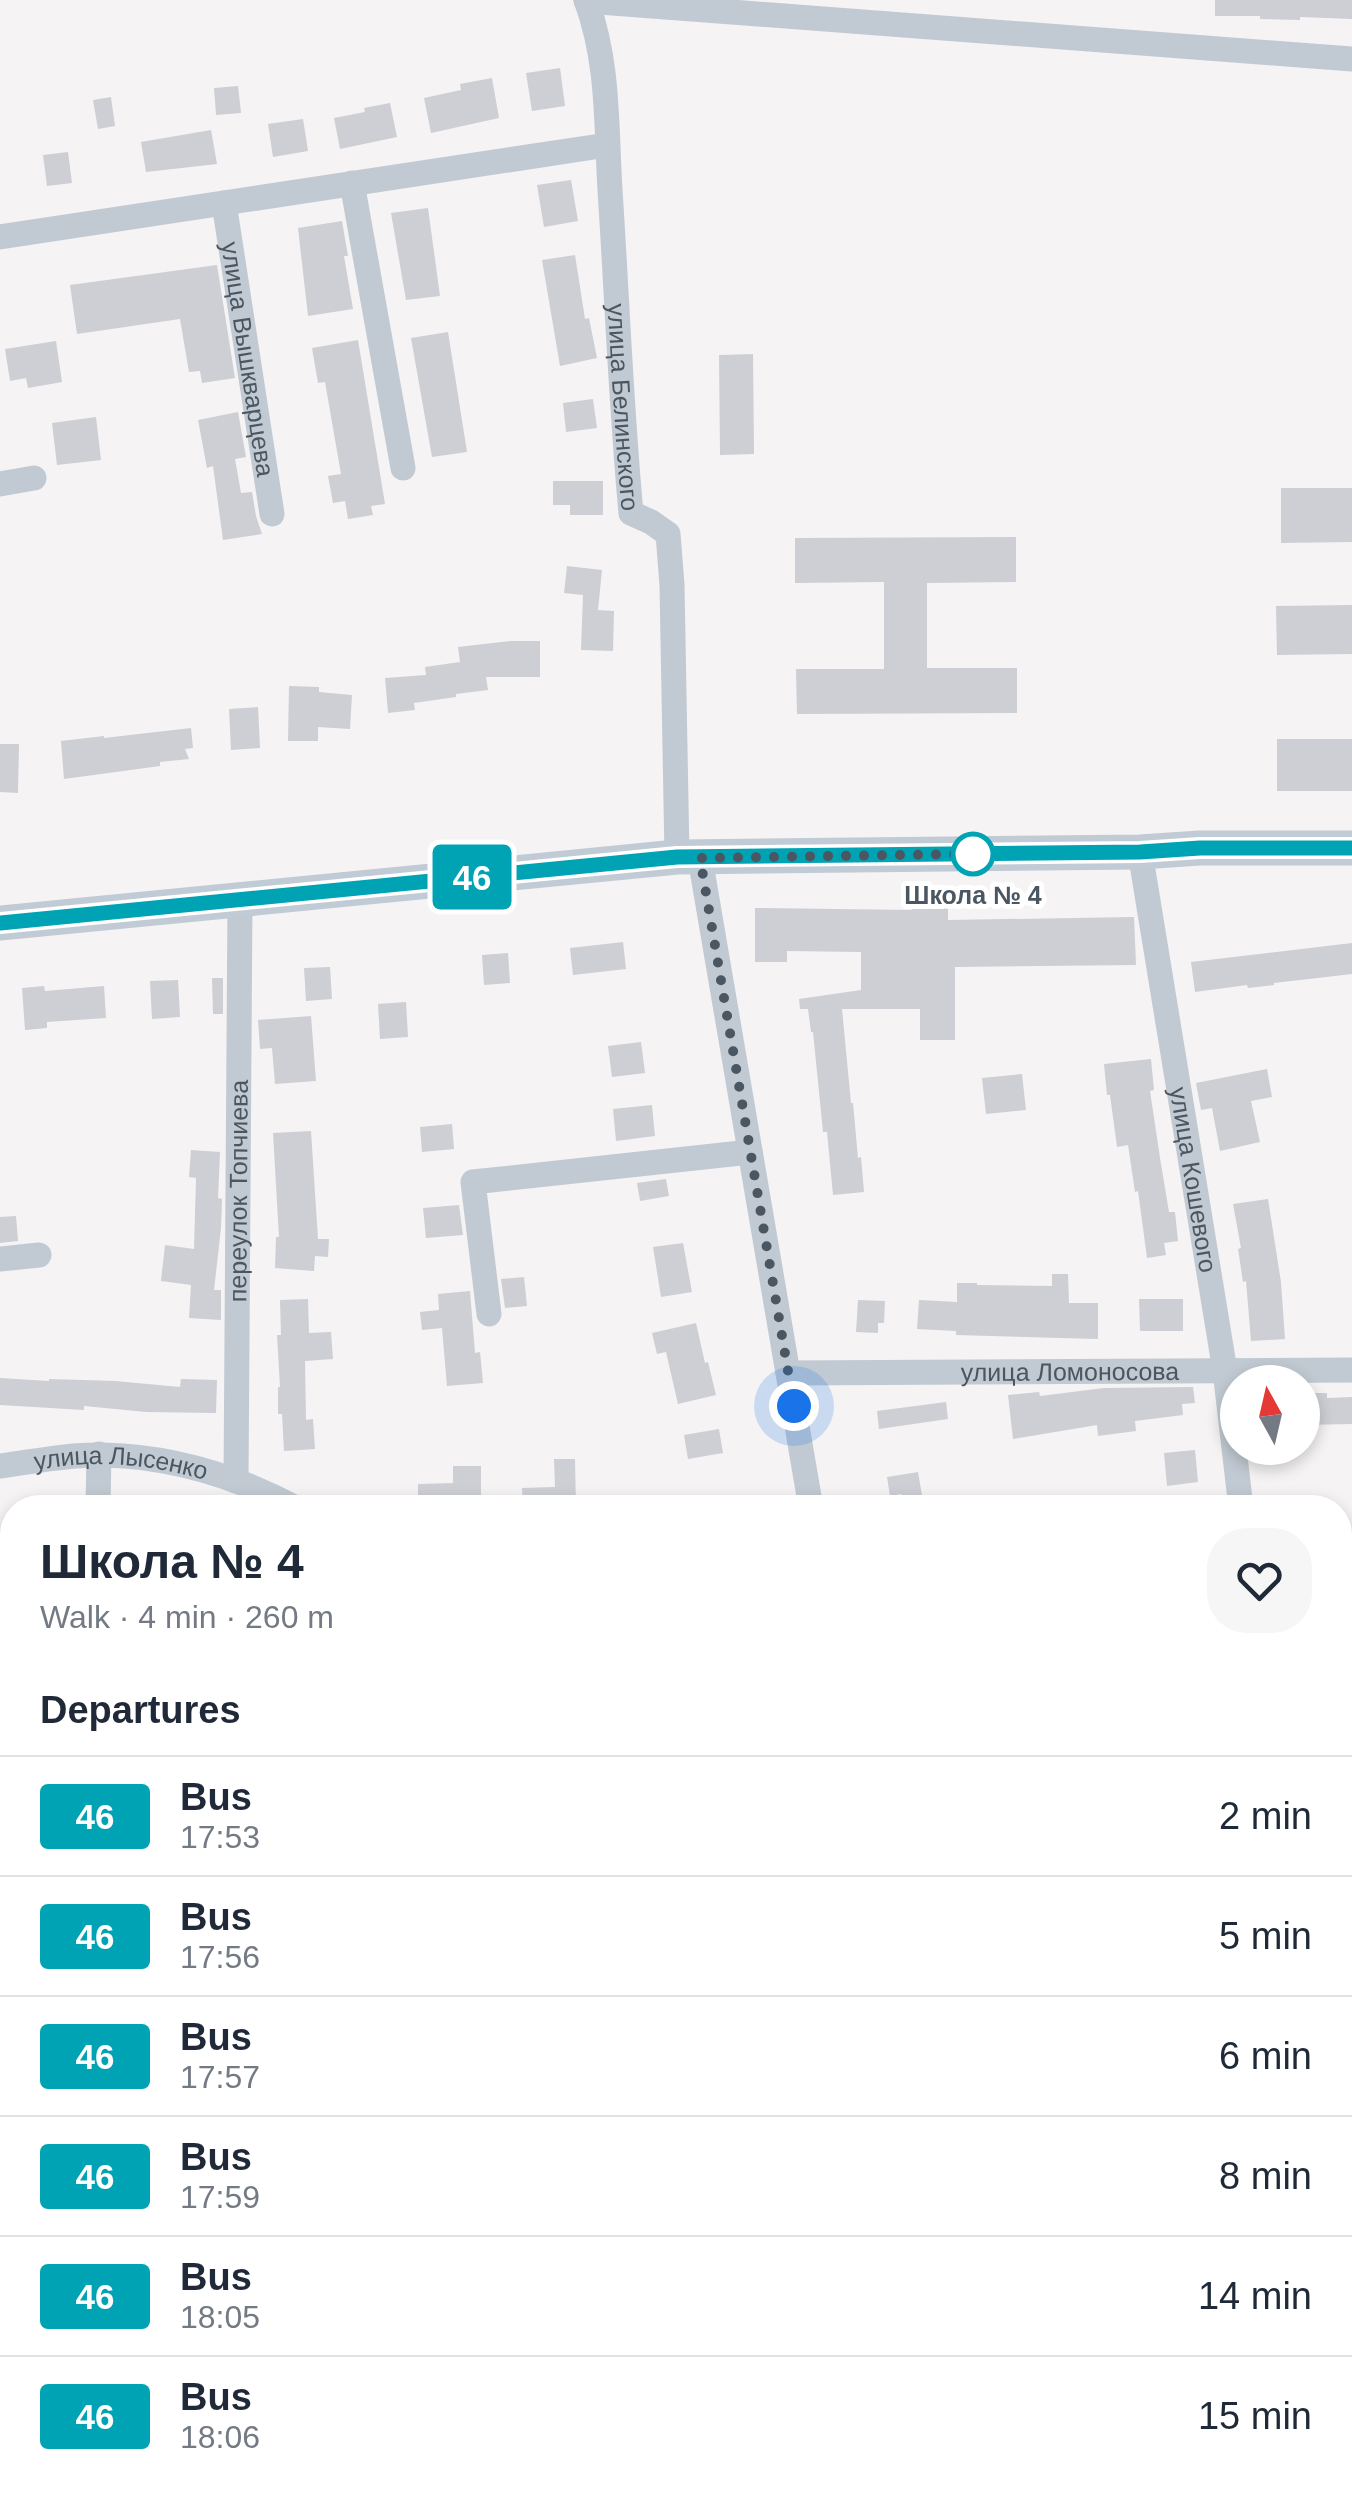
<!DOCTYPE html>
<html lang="en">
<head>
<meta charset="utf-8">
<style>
	:root { --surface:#fff; --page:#f6f6f7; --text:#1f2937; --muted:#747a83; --line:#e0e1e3 }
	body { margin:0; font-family:Arial,sans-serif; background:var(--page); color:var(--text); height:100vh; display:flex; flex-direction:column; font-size:38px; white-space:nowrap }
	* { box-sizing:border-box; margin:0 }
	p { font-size:32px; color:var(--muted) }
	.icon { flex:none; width:55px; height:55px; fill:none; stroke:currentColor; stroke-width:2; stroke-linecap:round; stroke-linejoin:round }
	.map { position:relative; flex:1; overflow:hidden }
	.drawer { position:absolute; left:0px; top:1495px; width:1352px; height:1000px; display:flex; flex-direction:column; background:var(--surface); border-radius:40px 40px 0 0; box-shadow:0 5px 15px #0003 }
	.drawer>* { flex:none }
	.badge { padding:0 20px; border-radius:8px; font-size:35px; line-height:65px }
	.needle { width:65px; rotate:352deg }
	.fabs { position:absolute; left:1220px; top:1365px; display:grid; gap:20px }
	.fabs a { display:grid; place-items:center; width:100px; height:100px; border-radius:50%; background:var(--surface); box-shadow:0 5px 15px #0003; font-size:50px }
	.you { position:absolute; width:50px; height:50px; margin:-25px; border:8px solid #fff; border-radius:50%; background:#1a73e8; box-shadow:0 0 0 15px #1a73e833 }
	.map>.badge { position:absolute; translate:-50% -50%; box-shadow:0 0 0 5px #fff }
	h2 { padding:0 40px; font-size:38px; line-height:90px }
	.round { display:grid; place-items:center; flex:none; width:105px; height:105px; border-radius:40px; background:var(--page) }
	.headline { display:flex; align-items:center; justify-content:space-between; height:170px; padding:0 40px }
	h1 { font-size:48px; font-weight:800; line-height:75px }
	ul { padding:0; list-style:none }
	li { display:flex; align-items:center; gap:30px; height:120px; padding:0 40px; border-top:2px solid var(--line) }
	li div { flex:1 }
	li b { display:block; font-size:38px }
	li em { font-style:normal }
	li .badge { min-width:110px; font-weight:700; text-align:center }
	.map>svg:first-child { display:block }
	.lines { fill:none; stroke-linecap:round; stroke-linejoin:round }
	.river { stroke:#90daee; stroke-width:38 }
	.building { fill:#cdcfd5 }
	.street { stroke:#c1cad2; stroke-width:25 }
	.secondary { stroke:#c1cbd6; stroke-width:35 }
	.line-casing { stroke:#fff; stroke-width:22 }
	.line { stroke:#00a3b4; stroke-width:15 }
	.walk { stroke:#4a5661; stroke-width:10; stroke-dasharray:0 18 }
	.stop-dot { fill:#fff; stroke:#00a3b4; stroke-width:5 }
	.labels { text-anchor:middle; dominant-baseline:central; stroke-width:10; stroke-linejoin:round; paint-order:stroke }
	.street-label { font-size:25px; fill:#4a5661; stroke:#fff }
	.stop-label { font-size:25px; font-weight:bold; fill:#4a5661; stroke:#fff }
</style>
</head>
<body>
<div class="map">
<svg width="1352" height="2495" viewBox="0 0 1352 2495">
	<rect width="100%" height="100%" fill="#f5f3f3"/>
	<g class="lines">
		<g class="river">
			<polyline points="1340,2320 1345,2285 1352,2277"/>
			<polyline points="1340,2482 1344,2495"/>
		</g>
	</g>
	<g class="building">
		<polygon points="1215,0 1352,0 1352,19 1300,17 1300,20 1260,19 1260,16 1215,16"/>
		<polygon points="560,68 565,106 532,111 526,73"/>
		<polygon points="492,78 499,118 431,133 424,98 461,90 460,84"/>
		<polygon points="238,86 241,113 216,115 214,88"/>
		<polygon points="111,97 115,126 98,129 93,100"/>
		<polygon points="390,103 397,137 340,149 334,118 365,112 364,108"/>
		<polygon points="303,119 308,151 273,157 268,124"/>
		<polygon points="211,130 217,164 146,172 141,142"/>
		<polygon points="68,152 72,183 47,186 43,155"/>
		<polygon points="571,180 578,221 544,227 537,185"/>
		<polygon points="428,208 440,296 406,300 391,213"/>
		<polygon points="342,221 348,256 344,256 353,309 308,316 298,228"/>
		<polygon points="575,255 585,319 589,318 597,358 560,366 542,260"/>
		<polygon points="217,265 235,378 202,383 200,371 189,372 180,319 77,334 70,285"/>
		<polygon points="448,332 467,452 432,457 411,338"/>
		<polygon points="358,340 385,504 371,506 373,515 348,519 345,501 333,503 328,476 341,474 325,382 318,383 312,348"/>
		<polygon points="56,341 62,382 28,388 26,378 10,381 5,349"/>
		<polygon points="753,354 754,454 720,455 719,355"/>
		<polygon points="593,399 597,428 566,432 563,403"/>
		<polygon points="238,412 246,457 235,459 241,493 252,492 256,516 262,534 223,540 213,466 207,468 198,420"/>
		<polygon points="96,417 101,460 57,465 52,423"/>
		<polygon points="553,481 603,481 603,515 570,515 570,505 553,505"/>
		<polygon points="1281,488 1352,488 1352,542 1281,543"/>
		<polygon points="1016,537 1016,582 927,583 927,668 1017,668 1017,713 797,714 796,669 884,669 884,582 795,583 795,538"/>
		<polygon points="567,566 602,570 598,610 614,611 613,651 581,650 583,595 564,593"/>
		<polygon points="1352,605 1352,654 1277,655 1276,606"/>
		<polygon points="511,641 540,641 540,677 486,677 488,690 456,694 456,697 414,703 415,710 388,713 385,678 426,675 425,667 460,662 458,647"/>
		<polygon points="289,686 319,687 319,692 352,695 350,729 318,727 318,741 288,741"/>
		<polygon points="258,707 260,748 231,750 229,709"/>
		<polygon points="191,728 193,748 185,749 189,759 160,762 160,766 64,779 61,741 104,736 104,738"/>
		<rect x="1277" y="739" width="75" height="52"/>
		<polygon points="0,744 19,744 18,793 0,792"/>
		<polygon points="912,906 948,906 948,920 1134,917 1136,965 955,967 955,1040 920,1040 920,1009 842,1009 851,1103 853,1103 858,1158 861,1157 864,1192 833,1195 827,1132 823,1132 813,1032 811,1032 808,1009 800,1009 799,999 861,990 861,952 787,951 787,962 755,962 755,908 912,910"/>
		<polygon points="623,942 626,969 573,975 570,948"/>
		<polygon points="1352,943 1352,974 1274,983 1274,985 1248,988 1247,985 1195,992 1191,962"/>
		<polygon points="508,953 510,983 484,985 482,955"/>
		<polygon points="330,967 332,999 306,1001 304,968"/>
		<polygon points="212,978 223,978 223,1014 213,1014"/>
		<polygon points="178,980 180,1017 152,1019 150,981"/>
		<polygon points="44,986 45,991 104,986 106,1018 47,1022 47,1028 25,1030 22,988"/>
		<polygon points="406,1002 408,1037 380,1039 378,1004"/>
		<polygon points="311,1016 316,1081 275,1084 272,1048 260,1049 258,1020"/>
		<polygon points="641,1042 645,1073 612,1077 608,1046"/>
		<polygon points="1151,1059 1154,1090 1150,1091 1160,1158 1169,1212 1175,1212 1178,1241 1164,1243 1166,1255 1147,1258 1138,1191 1135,1192 1128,1145 1117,1147 1110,1095 1107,1095 1104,1064"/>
		<polygon points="1267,1069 1272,1097 1251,1101 1260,1142 1220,1151 1212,1108 1201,1110 1196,1083"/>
		<polygon points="1022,1074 1026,1110 986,1114 982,1078"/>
		<polygon points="652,1105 655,1136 616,1141 613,1109"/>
		<polygon points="452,1124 454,1149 422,1152 420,1127"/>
		<polygon points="311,1131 318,1239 329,1239 328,1257 315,1256 314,1271 275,1268 276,1237 279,1237 273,1133"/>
		<polygon points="191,1150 220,1152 218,1198 222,1199 221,1228 214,1290 221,1290 221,1320 189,1318 191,1285 161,1281 165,1245 194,1249 196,1178 189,1177"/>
		<polygon points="666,1179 669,1196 640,1201 637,1183"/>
		<polygon points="1268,1199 1281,1282 1285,1339 1251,1341 1246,1281 1243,1282 1238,1249 1241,1248 1233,1204"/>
		<polygon points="459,1205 463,1235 426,1238 423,1208"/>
		<polygon points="16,1216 18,1241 0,1243 0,1217"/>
		<polygon points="683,1243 692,1292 661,1297 653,1247"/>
		<polygon points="1052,1274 1068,1274 1069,1303 1098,1303 1098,1339 956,1335 956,1331 917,1329 919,1300 957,1302 957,1283 977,1283 977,1285 1052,1286"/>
		<polygon points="524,1277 527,1306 505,1308 501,1279"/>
		<polygon points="470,1291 475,1353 480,1352 483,1383 447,1386 442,1328 422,1330 420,1312 439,1310 438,1294"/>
		<polygon points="308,1299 309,1333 331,1332 333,1359 305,1361 306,1420 313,1419 315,1449 284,1451 282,1414 278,1414 278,1387 280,1387 277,1335 281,1335 280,1300"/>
		<polygon points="1139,1299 1183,1299 1183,1331 1140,1331"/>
		<polygon points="858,1300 885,1301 884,1323 878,1323 878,1333 856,1332"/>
		<polygon points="696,1323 705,1363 708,1362 716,1395 678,1404 666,1352 657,1354 652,1333"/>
		<polygon points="0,1378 49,1381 49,1379 115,1381 180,1387 181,1379 217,1380 216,1413 146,1412 84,1406 84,1410 0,1405"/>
		<polygon points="1193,1387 1195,1403 1182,1404 1183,1415 1135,1421 1136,1431 1098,1436 1097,1425 1013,1439 1008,1395 1039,1392 1040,1396 1104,1388"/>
		<polygon points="1302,1393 1327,1393 1327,1398 1352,1397 1352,1424 1302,1425"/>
		<polygon points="946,1402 948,1419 879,1429 877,1411"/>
		<polygon points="719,1429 723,1453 688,1459 684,1435"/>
		<polygon points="1195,1450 1198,1482 1167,1486 1164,1453"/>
		<polygon points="554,1459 575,1459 576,1508 523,1508 522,1488 555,1487"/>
		<polygon points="453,1466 481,1466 481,1508 418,1508 418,1484 453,1483"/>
		<polygon points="918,1472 923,1501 903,1504 901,1494 890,1496 887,1477"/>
	</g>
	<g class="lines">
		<g class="street">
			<path id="s1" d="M 586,0 C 609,62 606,124 610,190 C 617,297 621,406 631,513 L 651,522 L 668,534 L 672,585 L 677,857"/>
			<polyline points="586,1 1352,59"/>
			<polyline points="352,183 403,468"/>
			<path id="s2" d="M 224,203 L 272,514"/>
			<polyline points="0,237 607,145"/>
			<polyline points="0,484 34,478"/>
			<path id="s3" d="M 1140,852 L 1225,1371 L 1241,1508"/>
			<polyline points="700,858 811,1508"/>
			<polyline points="0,1259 39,1255"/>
			<polyline points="489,1314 473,1182 750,1152"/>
			<path id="s4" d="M 788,1373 L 1352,1370"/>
			<path id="s5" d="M 0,1466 C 32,1462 69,1454 101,1455 C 170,1456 236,1476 296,1508"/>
			<path id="s6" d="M 236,1481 L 240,899"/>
			<polyline points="98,1508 99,1454"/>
			<polyline points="1340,1751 1352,1753"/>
			<polyline points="1340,2176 1352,2167"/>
			<polyline points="0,2349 12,2350"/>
			<polyline points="1064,2482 1068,2495"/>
			<polyline points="369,2495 433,2482"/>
		</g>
		<polyline class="secondary" points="0,923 677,857 1140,852 1200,848 1352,848"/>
	</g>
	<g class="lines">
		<defs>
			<polyline id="line" points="0,923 677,857 1140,852 1200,848 1352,848"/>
		</defs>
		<use href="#line" class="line-casing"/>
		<use href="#line" class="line"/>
		<polyline class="walk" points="794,1406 700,858 973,854"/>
	</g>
	<circle class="stop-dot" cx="973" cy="854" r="20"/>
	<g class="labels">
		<g class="street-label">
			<text stroke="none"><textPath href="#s2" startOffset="158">улица Вышкварцева</textPath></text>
			<text stroke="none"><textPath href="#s1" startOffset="410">улица Белинского</textPath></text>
			<text stroke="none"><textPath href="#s3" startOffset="332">улица Кошевого</textPath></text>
			<text stroke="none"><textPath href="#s6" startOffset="290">переулок Топчиева</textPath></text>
			<text stroke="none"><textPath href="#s4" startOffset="282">улица Ломоносова</textPath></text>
			<text stroke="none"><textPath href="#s5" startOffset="122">улица Лысенко</textPath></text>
		</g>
		<g class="stop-label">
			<text x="973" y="895">Школа № 4</text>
		</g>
	</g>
</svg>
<div class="fabs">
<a><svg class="needle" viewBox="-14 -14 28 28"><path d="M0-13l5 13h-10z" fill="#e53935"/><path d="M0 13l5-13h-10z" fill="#747a83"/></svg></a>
</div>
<div class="you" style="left:794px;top:1406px"></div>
<b class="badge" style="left:472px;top:877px;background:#00a3b4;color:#fff">46</b>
<section class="drawer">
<div class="headline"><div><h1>Школа № 4</h1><p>Walk · 4 min · 260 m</p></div><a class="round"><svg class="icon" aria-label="heart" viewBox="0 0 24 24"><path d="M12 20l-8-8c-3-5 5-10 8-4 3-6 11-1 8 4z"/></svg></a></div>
<h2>Departures</h2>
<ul>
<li><span class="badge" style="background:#00a3b4;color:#fff">46</span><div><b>Bus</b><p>17:53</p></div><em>2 min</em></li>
<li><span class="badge" style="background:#00a3b4;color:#fff">46</span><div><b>Bus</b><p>17:56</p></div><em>5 min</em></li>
<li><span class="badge" style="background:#00a3b4;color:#fff">46</span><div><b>Bus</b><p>17:57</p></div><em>6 min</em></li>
<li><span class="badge" style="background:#00a3b4;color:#fff">46</span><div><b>Bus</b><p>17:59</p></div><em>8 min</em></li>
<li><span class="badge" style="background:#00a3b4;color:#fff">46</span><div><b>Bus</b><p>18:05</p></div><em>14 min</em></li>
<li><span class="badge" style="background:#00a3b4;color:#fff">46</span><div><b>Bus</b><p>18:06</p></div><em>15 min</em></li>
</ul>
</section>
</div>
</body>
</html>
